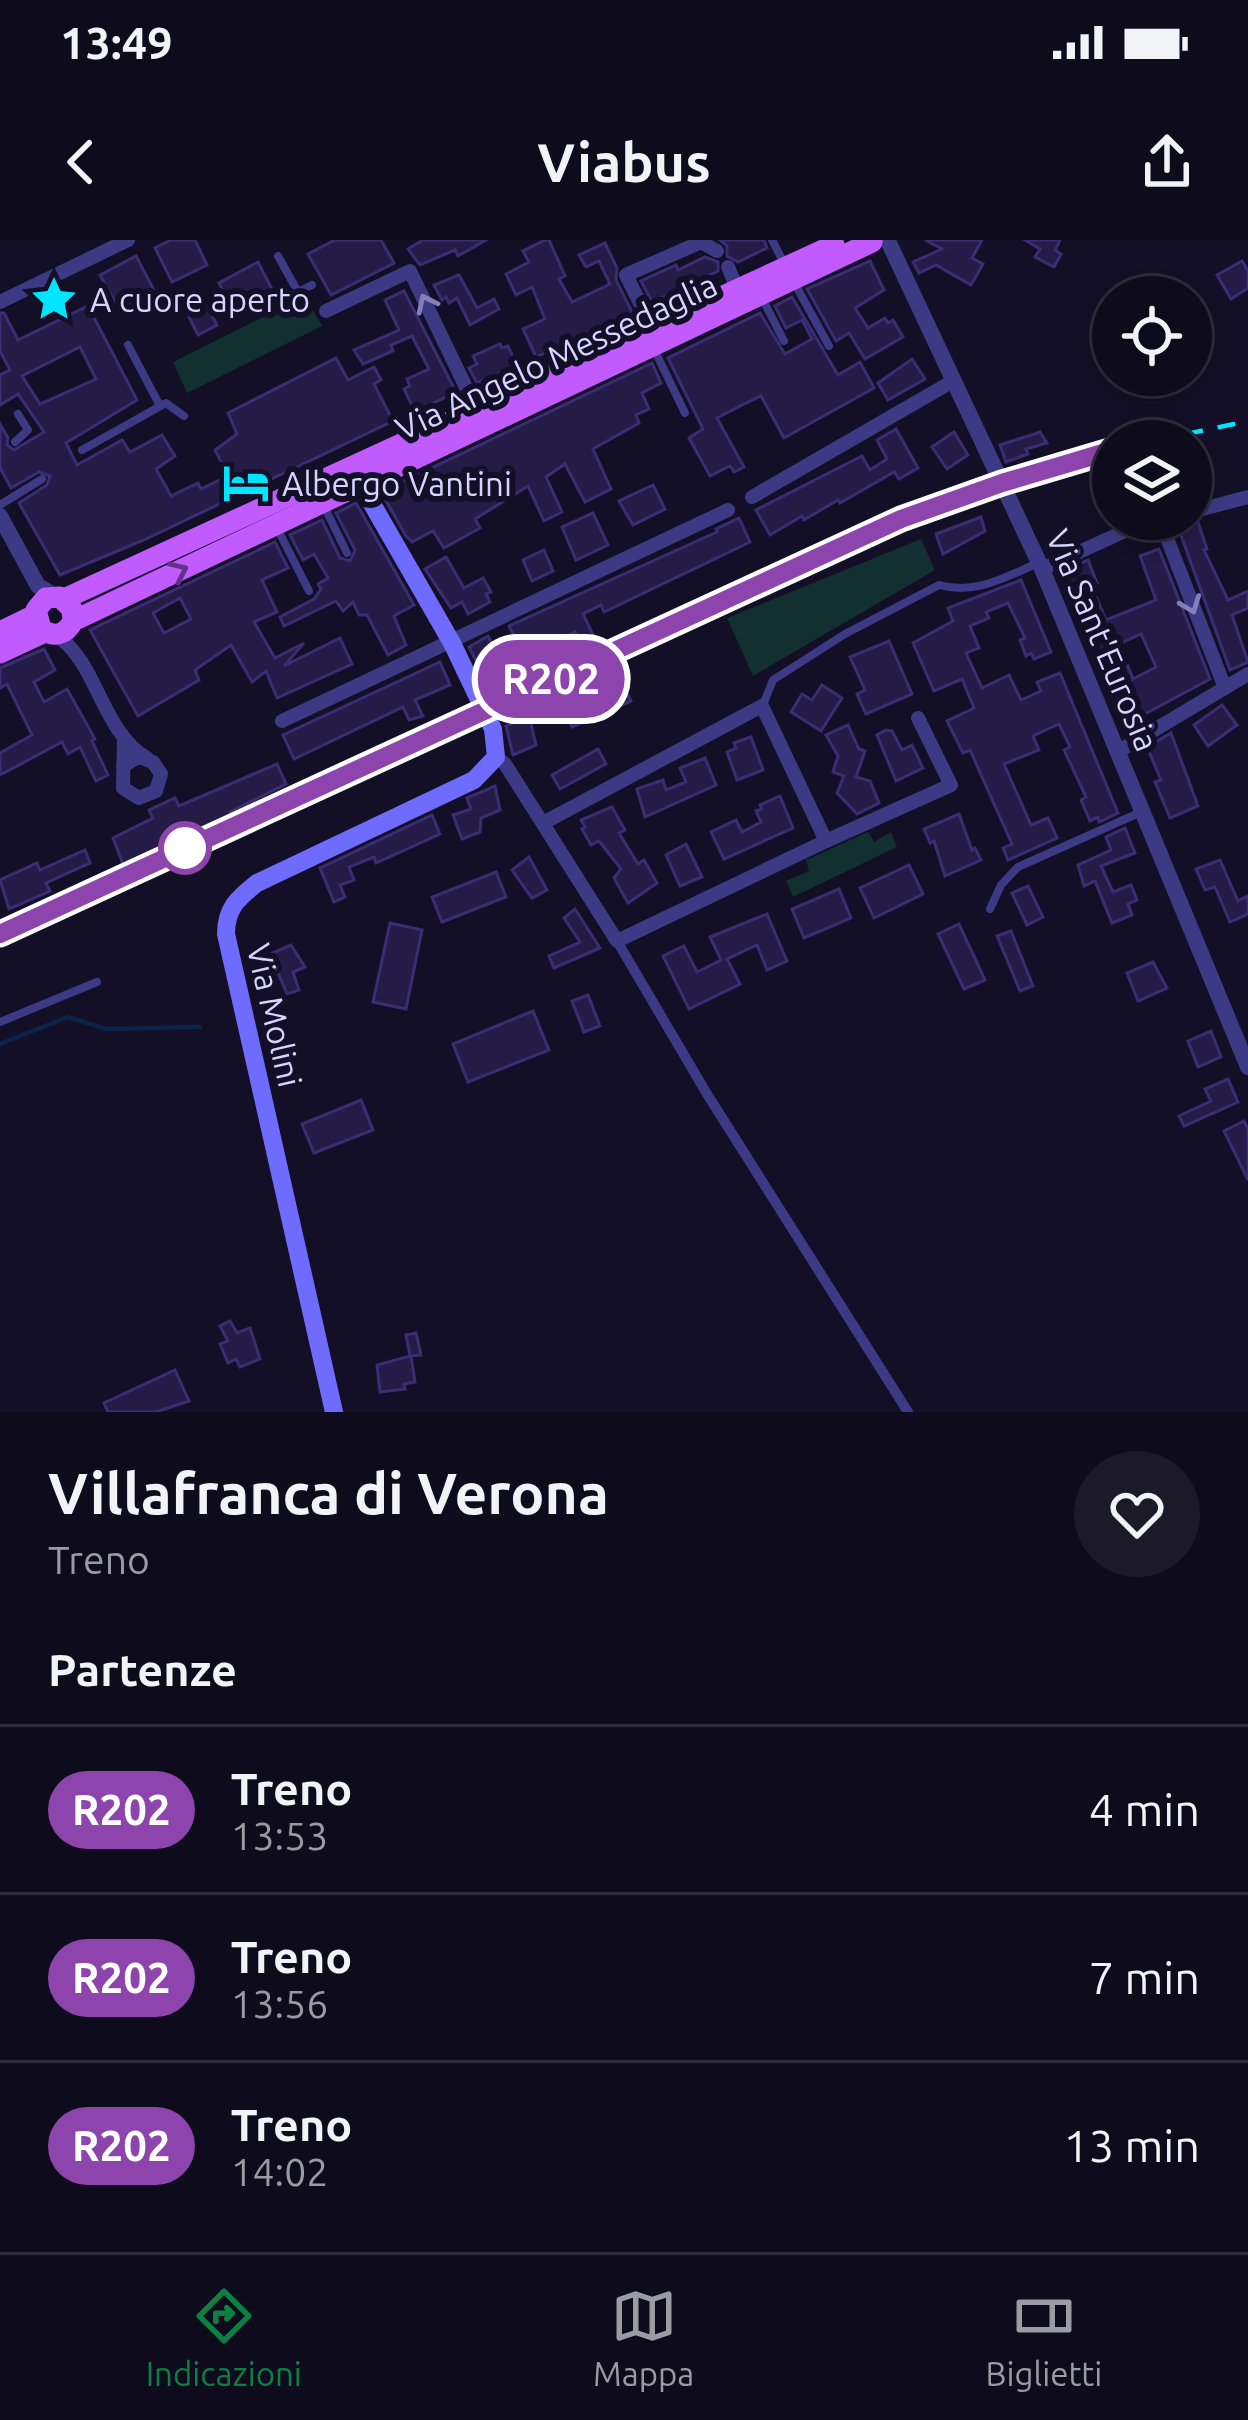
<!DOCTYPE html>
<html lang="it">
<head>
<meta charset="utf-8">
<style>
	:root { --surface:#0e0b1c; --page:#1c1929; --text:#f1f3f6; --muted:#9b9ba3; --line:#2e2b3b; --accent:#0b8043 }
	body { margin:0; font-family:Ubuntu,sans-serif; background:var(--page); color:var(--text); height:100vh; display:flex; flex-direction:column; font-size:45px; white-space:nowrap }
	* { box-sizing:border-box; margin:0 }
	p { font-size:39px; color:var(--muted) }
	.icon { flex:none; width:66px; height:66px; fill:none; stroke:currentColor; stroke-width:2; stroke-linecap:round; stroke-linejoin:round }
	.map { position:relative; height:1172px; overflow:hidden }
	.side { display:flex; flex-direction:column; background:var(--surface); flex:1 }
	.side>* { flex:none }
	.badge { padding:0 24px; border-radius:39px; font-size:42px; line-height:78px }
	.tools { position:absolute; left:1092px; top:36px; display:grid; gap:24px }
	.tools a { display:grid; place-items:center; width:120px; height:120px; border-radius:50%; background:var(--surface); box-shadow:0 6px 18px #0003,0 0 0 3px var(--line); font-size:60px }
	.map>.badge { position:absolute; translate:-50% -50%; box-shadow:0 0 0 6px #fff }
	h2 { padding:0 48px; font-size:45px; line-height:108px }
	.round { display:grid; place-items:center; flex:none; width:126px; height:126px; border-radius:63px; background:var(--page) }
	.head { display:flex; align-items:center; justify-content:space-between; height:204px; padding:0 48px }
	h1 { font-size:57px; font-weight:700; line-height:90px }
	ul { padding:0; list-style:none }
	li { display:flex; align-items:center; gap:36px; height:168px; padding:0 48px; border-top:3px solid var(--line) }
	li div { flex:1 }
	li b { display:block; font-size:45px }
	li em { font-style:normal }
	li .badge { min-width:132px; font-weight:700; text-align:center }
	.status { display:flex; justify-content:space-between; align-items:center; height:84px; padding:0 60px; background:var(--surface); direction:ltr }
	.status svg { height:33px; fill:currentColor }
	header { display:flex; justify-content:space-between; align-items:center; height:156px; padding:0 48px; background:var(--surface); font-size:54px; font-weight:700 }
	.tab-bar { display:flex; justify-content:space-around; align-items:center; height:168px; border-top:3px solid var(--line); background:var(--surface); font-size:33px; color:var(--muted) }
	.tab-bar a { display:grid; justify-items:center; gap:6px }
	.tab-bar .selected { color:var(--accent) }
	.map>svg:first-child { display:block }
	.green { fill:#12302f }
	.lines { fill:none; stroke-linecap:round; stroke-linejoin:round }
	.stream { stroke:#0c2248; stroke-width:4.5 }
	.building { fill:#241b47; stroke:#3b2d73; stroke-width:3; fill-rule:evenodd }
	.service { stroke:#3d3a85; stroke-width:8 }
	.pedestrian { stroke:#3d3a85; stroke-width:10 }
	.minor { stroke:#3d3a85; stroke-width:14 }
	.tertiary { stroke:#3d3a85; stroke-width:16 }
	.secondary { stroke:#6f6bff; stroke-width:18 }
	.primary { stroke:#c25bff; stroke-width:21 }
	.rail { stroke:#00e5ff; stroke-width:4.5; stroke-dasharray:18 15; stroke-linecap:butt }
	.oneway { stroke:#837fbc }
	.oneway2 { stroke:#623188 }
	.line-casing { stroke:#fff; stroke-width:27 }
	.line { stroke:#8e44ad; stroke-width:18 }
	.stop-dot { fill:#fff; stroke:#8e44ad; stroke-width:6 }
	.labels { text-anchor:middle; dominant-baseline:central; stroke-width:12; stroke-linejoin:round; paint-order:stroke }
	.poi-label { font-size:33px; fill:#d9d4ff; stroke:#130f26; text-anchor:start }
	.street-label { font-size:33px; fill:#d9d4ff; stroke:#130f26 }
</style>
</head>
<body>
<div class="status"><b>13:49</b><svg viewBox="0 0 49 12"><path d="M0 12V9h3v3zM5 12V6h3v6zM10 12V3h3v9zM15 12V0h3v12zM26 1h20v11H26zM47 4h2v5h-2z"/></svg></div>
<header><svg class="icon" aria-label="back" viewBox="0 0 24 24"><path d="M15 5l-7 7 7 7"/></svg>Viabus<svg class="icon" aria-label="share" viewBox="0 0 24 24"><path d="M12 15V3M7 8l5-5 5 5M5 13v7h14v-7"/></svg></header>
<div class="map">
<svg width="1248" height="1172" viewBox="0 0 1248 1172">
	<rect width="100%" height="100%" fill="#130f26"/>
	<g class="green">
		<polygon points="305,56 322,86 187,153 173,122"/>
		<polygon points="921,299 935,330 753,436 727,378"/>
		<polygon points="868,592 874,602 891,592 897,607 793,657 786,641 809,631 806,620"/>
	</g>
	<g class="lines">
		<polyline class="stream" points="0,804 68,777 106,789 200,787"/>
	</g>
	<g class="building">
		<polygon points="171,0 195,0 207,25 172,42 155,8"/>
		<polygon points="335,0 381,0 394,23 331,55 308,14"/>
		<polygon points="423,0 486,0 458,16 455,10 420,25 408,9"/>
		<polygon points="545,0 549,0 565,36 559,39 572,62 610,44 599,21 586,27 579,15 605,3 617,28 616,40 632,72 536,117 523,89 545,79 532,47 516,55 506,34 529,22 523,11"/>
		<polygon points="720,0 764,0 767,8 738,22 727,16 727,6"/>
		<polygon points="925,0 982,0 972,18 983,24 971,45 936,25 919,33 913,22 942,9"/>
		<polygon points="1025,0 1060,0 1055,10 1061,14 1054,27 1035,17 1040,9"/>
		<polygon points="136,16 154,50 119,69 100,35"/>
		<polygon points="705,17 718,22 718,31 652,62 641,41 676,25 678,30"/>
		<polygon points="870,21 884,50 855,68 868,88 885,78 888,83 893,80 903,97 865,119 849,93 836,101 807,49"/>
		<polygon points="1242,21 1248,31 1248,48 1231,59 1217,35"/>
		<polygon points="258,22 276,57 236,77 219,43"/>
		<polygon points="459,35 477,68 494,59 499,69 470,85 457,58 449,63 446,57 442,60 434,45"/>
		<polygon points="200,51 217,85 198,95 181,61"/>
		<polygon points="404,51 456,152 415,172 404,149 410,146 407,139 429,129 412,96 391,105 393,111 363,124 354,110 399,90 385,60"/>
		<polygon points="792,57 838,135 860,122 874,148 784,198 761,156 742,165 717,178 744,227 734,232 730,226 710,236 689,198 703,189 668,118 760,73 785,114 812,99 802,80 786,88 775,66"/>
		<path d="M 88,66 L 137,160 L 66,203 L 77,225 L 122,200 L 130,212 L 162,195 L 175,216 L 156,229 L 171,256 L 198,243 L 201,249 L 228,236 L 215,210 L 237,194 L 228,173 L 336,118 L 348,140 L 374,127 L 381,140 L 374,144 L 393,181 L 144,300 L 60,335 L 19,263 L 47,245 L 50,236 L 39,232 L 11,248 L 0,228 L 0,184 L 8,198 L 7,205 L 14,210 L 44,192 L 18,154 L 0,165 L 0,135 L 10,130 L 0,111 L 0,73 L 4,73 L 18,100 ZM 80,107 L 96,139 L 40,164 L 22,136 Z"/>
		<polygon points="500,104 502,108 508,106 517,125 477,143 469,128 477,124 473,116"/>
		<polygon points="912,119 925,139 888,160 878,143"/>
		<polygon points="652,123 661,143 642,153 649,169 636,175 639,183 593,209 611,249 585,262 565,224 546,237 562,272 544,281 528,246 475,279 480,288 444,308 433,291 412,302 406,296 381,252"/>
		<polygon points="896,189 918,228 899,239 894,232 840,263 838,260 804,280 802,276 770,295 756,270 862,216 870,230 887,219 877,200"/>
		<polygon points="954,192 968,215 947,229 932,207"/>
		<polygon points="1040,192 1047,203 1026,209 1028,214 1006,222 1000,205"/>
		<polygon points="653,245 665,269 633,285 619,261"/>
		<polygon points="356,263 414,365 394,376 406,405 388,415 367,375 359,375 353,362 343,371 336,361 284,386 280,377 314,359 321,349 318,344 328,338 314,314 303,320 290,295 322,280 340,318 350,321 355,310 336,273"/>
		<polygon points="593,273 608,305 576,320 562,287"/>
		<polygon points="981,277 985,291 943,314 936,294"/>
		<polygon points="739,278 750,302 604,372 601,365 583,374 594,397 581,403 575,392 553,403 559,413 542,422 532,401 520,407 509,386 717,292 716,289"/>
		<polygon points="1175,279 1198,282 1207,309 1204,310 1228,360 1248,351 1248,368 1232,375 1248,422 1230,430"/>
		<path d="M 275,302 L 288,328 L 262,340 L 277,372 L 254,382 L 275,418 L 304,403 L 284,426 L 340,398 L 352,424 L 277,458 L 266,431 L 252,442 L 231,405 L 195,430 L 199,440 L 138,476 L 90,390 ZM 180,358 L 191,379 L 164,393 L 153,373 Z"/>
		<path d="M 1159,309 L 1210,439 L 1143,475 L 1137,480 L 1139,486 L 1129,492 L 1062,332 L 1088,320 L 1097,343 L 1091,345 L 1106,380 L 1156,360 L 1140,316 ZM 1141,394 L 1156,427 L 1133,439 L 1119,404 Z"/>
		<polygon points="544,310 553,331 532,341 523,320"/>
		<polygon points="446,317 464,348 483,338 491,352 486,354 490,362 468,374 462,362 451,368 425,329"/>
		<polygon points="1021,340 1051,412 1034,419 1031,413 1026,416 1020,400 1025,398 1008,363 986,372 989,378 970,386 979,408 966,413 982,448 1009,435 1021,460 1041,451 1037,442 1060,433 1118,573 1099,582 1098,577 1090,581 1081,560 1086,557 1064,510 1070,507 1059,484 1033,496 1039,510 1004,524 1031,585 1048,578 1057,598 1008,620 1003,608 1012,604 970,510 963,513 947,481 974,468 962,439 934,451 913,403 953,381 948,368"/>
		<polygon points="488,396 506,432 494,439 492,435 485,438 469,407"/>
		<polygon points="889,401 912,454 866,474 857,454 865,450 850,417"/>
		<polygon points="44,409 55,430 34,442 44,462 67,449 95,499 92,501 108,535 96,541 80,507 68,514 62,502 0,535 0,513 32,495 7,444 0,448 0,428"/>
		<polygon points="440,422 450,445 415,460 423,476 409,480 403,467 294,519 283,495"/>
		<polygon points="619,436 631,461 572,487 561,462"/>
		<polygon points="822,445 842,458 821,491 791,472 802,454 812,460"/>
		<polygon points="1222,465 1237,485 1208,506 1194,485"/>
		<polygon points="529,475 536,505 513,515 506,486"/>
		<polygon points="848,485 859,509 865,511 856,537 870,541 879,563 857,574 837,553 844,536 833,532 838,516 826,495"/>
		<polygon points="886,490 892,491 902,510 912,505 923,528 896,541 877,495"/>
		<polygon points="1171,493 1198,566 1170,578 1155,542 1161,540 1147,507"/>
		<polygon points="751,497 763,530 737,540 727,512 736,508 734,503"/>
		<polygon points="598,509 606,524 560,549 552,535"/>
		<polygon points="705,518 716,545 645,577 637,549 663,540 666,550 686,542 680,528"/>
		<polygon points="277,524 286,544 230,572 234,581 126,632 113,598 153,578 149,570 175,558 179,566"/>
		<polygon points="495,546 500,570 481,578 480,592 462,599 453,575 471,569 467,558"/>
		<polygon points="780,556 793,588 724,619 711,592 736,580 742,592 761,582 756,571 762,569 760,565"/>
		<polygon points="612,567 625,590 619,593 638,624 644,620 657,643 628,663 614,638 621,629 599,601 591,605 582,589 585,587 581,580"/>
		<polygon points="959,574 972,610 975,608 981,620 945,636 934,601 930,603 924,589"/>
		<polygon points="432,575 440,594 376,623 374,617 349,627 354,640 340,645 345,657 334,662 320,628"/>
		<polygon points="1125,588 1135,613 1101,626 1113,652 1131,645 1137,660 1128,664 1132,675 1112,683 1095,641 1084,646 1078,625 1111,610 1106,597"/>
		<polygon points="686,604 702,637 680,646 666,615"/>
		<polygon points="85,610 90,623 46,643 50,651 9,669 0,640 37,623 40,630"/>
		<polygon points="529,617 547,650 532,658 512,630"/>
		<polygon points="1220,620 1238,661 1248,656 1248,674 1230,682 1215,647 1205,650 1196,629"/>
		<polygon points="909,625 923,654 874,678 860,648"/>
		<polygon points="496,632 506,657 442,682 432,657"/>
		<polygon points="1028,646 1043,677 1027,685 1012,653"/>
		<polygon points="839,649 851,678 804,698 792,669"/>
		<polygon points="575,669 600,708 554,728 549,716 580,702 564,678"/>
		<polygon points="767,674 787,721 767,730 757,705 727,719 740,744 689,769 663,716 684,706 697,732 721,720 710,697"/>
		<polygon points="390,683 422,690 406,769 373,762"/>
		<polygon points="959,684 985,740 964,749 938,694"/>
		<polygon points="1011,691 1033,746 1020,751 997,696"/>
		<polygon points="291,705 305,727 293,732 299,750 287,754 270,714"/>
		<polygon points="1153,722 1167,748 1138,761 1127,733"/>
		<polygon points="588,755 600,786 584,792 572,761"/>
		<polygon points="533,771 549,810 468,842 453,804"/>
		<polygon points="1211,791 1221,817 1198,827 1188,801"/>
		<polygon points="1228,839 1238,862 1184,886 1179,876 1211,861 1205,849"/>
		<polygon points="361,860 373,890 314,913 302,884"/>
		<polygon points="1244,881 1248,889 1248,940 1224,891"/>
		<polygon points="230,1081 237,1093 250,1088 260,1119 240,1127 236,1119 228,1123 220,1104 228,1101 220,1086"/>
		<polygon points="416,1093 421,1115 411,1116 415,1142 404,1144 405,1149 380,1152 377,1125 410,1116 406,1095"/>
		<polygon points="175,1130 189,1161 156,1172 108,1172 104,1163"/>
	</g>
	<g class="lines">
		<g class="service">
			<polyline points="772,0 785,25"/>
			<polyline points="278,16 298,52 312,45"/>
			<polyline points="795,44 829,106"/>
			<polyline points="763,60 784,101"/>
			<polyline points="128,105 160,166"/>
			<polyline points="654,109 685,173"/>
			<polyline points="15,202 28,190 18,174"/>
			<polyline points="82,210 166,163 184,176"/>
			<polyline points="0,265 42,239"/>
			<polyline points="324,266 347,313"/>
			<polyline points="277,288 309,351"/>
			<path d="M 763,465 L 773,440 L 845,394 L 939,345 C 975,355 1003,338 1036,324"/>
			<polyline points="990,669 1001,645 1018,627 1141,572"/>
			<polyline points="0,782 97,742"/>
		</g>
		<polyline class="pedestrian" points="617,701 707,854 908,1172"/>
		<g class="minor">
			<polyline points="728,27 737,48"/>
			<polyline points="0,62 128,0"/>
			<polyline points="326,71 410,31 476,168"/>
			<polyline points="652,87 626,35 701,2 717,11"/>
			<polyline points="752,257 953,141"/>
			<polyline points="1191,272 1248,257"/>
			<polyline points="1160,280 1225,448"/>
			<polyline points="1042,329 1136,286 1164,279"/>
			<path d="M 55,395 C 97,419 101,492 147,518"/>
			<polyline points="282,481 728,270"/>
			<polyline points="1119,511 1248,434"/>
			<polyline points="496,517 505,524 617,701 826,601 762,466 543,583"/>
			<polyline points="123,526 139,517 153,522 161,534 156,551 139,558 123,548 124,500"/>
			<polyline points="826,601 951,545 918,478"/>
		</g>
		<g class="tertiary">
			<polyline points="889,3 1042,329 1248,827"/>
			<polyline points="0,276 38,346 55,356"/>
		</g>
		<path class="secondary" d="M 334,1172 L 226,694 C 226,668 238,658 257,643 L 474,540 L 496,517 L 493,489 L 452,403 L 356,236"/>
		<g class="primary">
			<polyline points="64,359 834,5"/>
			<path d="M 73,381 L 72,369 L 60,357 L 46,358 L 36,370 L 41,389 C 54,398 66,395 73,381 L 872,2"/>
			<polyline points="0,392 35,375"/>
			<polyline points="0,413 45,392"/>
		</g>
		<g class="rail">
			<polyline points="1153,201 1248,181"/>
			<polyline points="0,694 901,279 1002,243 1113,210"/>
		</g>
	</g>
	<defs><path id="oneway-chevron" d="M-2-3.5L2.5 0L-2 3.5" fill="none" stroke-width="1.6" stroke-linecap="round" stroke-linejoin="round" transform="scale(3)"/></defs>
	<g class="oneway">
		<use href="#oneway-chevron" transform="translate(426 63) rotate(-116)"/>
		<use href="#oneway-chevron" transform="translate(1191 365) rotate(69)"/>
	</g>
	<use class="oneway2" href="#oneway-chevron" transform="translate(179 331) rotate(-25)"/>
	<g class="lines">
		<defs>
			<polyline id="line" points="0,694 901,279 1002,243 1113,210"/>
		</defs>
		<use href="#line" class="line-casing"/>
		<use href="#line" class="line"/>
	</g>
	<defs>
		<symbol id="sight-bare" viewBox="-9 -9 18 18"><path d="M0-6L1.8-2.2L6-1.7L2.9 1.2L3.7 5.4L0 3.3L-3.7 5.4L-2.9 1.2L-6-1.7L-1.8-2.2Z" fill="#00e5ff" stroke="#130f26" stroke-width="2.5" paint-order="stroke"/></symbol>
		<symbol id="hotel-bare" viewBox="-9 -9 18 18"><path d="M-6-4.5h1.5V1H6V5H4.5V3h-9V5H-6ZM-4 0a1.8 1.8 0 1 1 3.6 0ZM.5 0V-2.5h3Q6-2.5 6 0Z" fill="#00e5ff" stroke="#130f26" stroke-width="2.5" paint-order="stroke"/></symbol>
	</defs>
	<g fill-rule="evenodd">
		<use href="#sight-bare" x="21" y="26" width="66" height="66"/>
		<use href="#hotel-bare" x="213" y="210" width="66" height="66"/>
	</g>
	<circle class="stop-dot" cx="185" cy="608" r="24"/>
	<g class="labels">
		<g class="poi-label">
			<text x="90" y="59">A cuore aperto</text>
			<text x="282" y="243">Albergo Vantini</text>
		</g>
		<g class="street-label">
			<text transform="translate(556 116) rotate(-25)">Via Angelo Messedaglia</text>
			<text transform="translate(1103 400) rotate(67)">Via Sant'Eurosia</text>
			<text transform="translate(275 775) rotate(77)">Via Molini</text>
		</g>
	</g>
</svg>
<div class="tools">
<a><svg class="icon" aria-label="locate" viewBox="0 0 24 24"><circle cx="12" cy="12" r="6"/><path d="M12 2v4M12 18v4M2 12h4M18 12h4"/></svg></a>
<a><svg class="icon" aria-label="layers" viewBox="0 0 24 24"><path d="M12 4l9 5-9 5-9-5zM3 14l9 5 9-5"/></svg></a>
</div>
<b class="badge" style="left:551px;top:439px;background:#8e44ad;color:#fff">R202</b>
</div>
<section class="side">
<div class="head"><div><h1>Villafranca di Verona</h1><p>Treno</p></div><a class="round"><svg class="icon" aria-label="heart" viewBox="0 0 24 24"><path d="M12 20l-8-8c-3-5 5-10 8-4 3-6 11-1 8 4z"/></svg></a></div>
<h2>Partenze</h2>
<ul>
<li><span class="badge" style="background:#8e44ad;color:#fff">R202</span><div><b>Treno</b><p>13:53</p></div><em>4 min</em></li>
<li><span class="badge" style="background:#8e44ad;color:#fff">R202</span><div><b>Treno</b><p>13:56</p></div><em>7 min</em></li>
<li><span class="badge" style="background:#8e44ad;color:#fff">R202</span><div><b>Treno</b><p>14:02</p></div><em>13 min</em></li>
</ul>
</section>
<nav class="tab-bar">
<a class="selected"><svg class="icon" aria-label="directions" viewBox="0 0 24 24"><path d="M12 3l9 9-9 9-9-9zM9 14v-3h6M13 9l2 2-2 2"/></svg>Indicazioni</a>
<a><svg class="icon" aria-label="map" viewBox="0 0 24 24"><path d="M3 6l6-2 6 2 6-2v14l-6 2-6-2-6 2zM9 4v14M15 6v14"/></svg>Mappa</a>
<a><svg class="icon" aria-label="tickets" viewBox="0 0 24 24"><path d="M3 7h18v10H3zM15 7v10"/></svg>Biglietti</a>
</nav>
</body>
</html>
